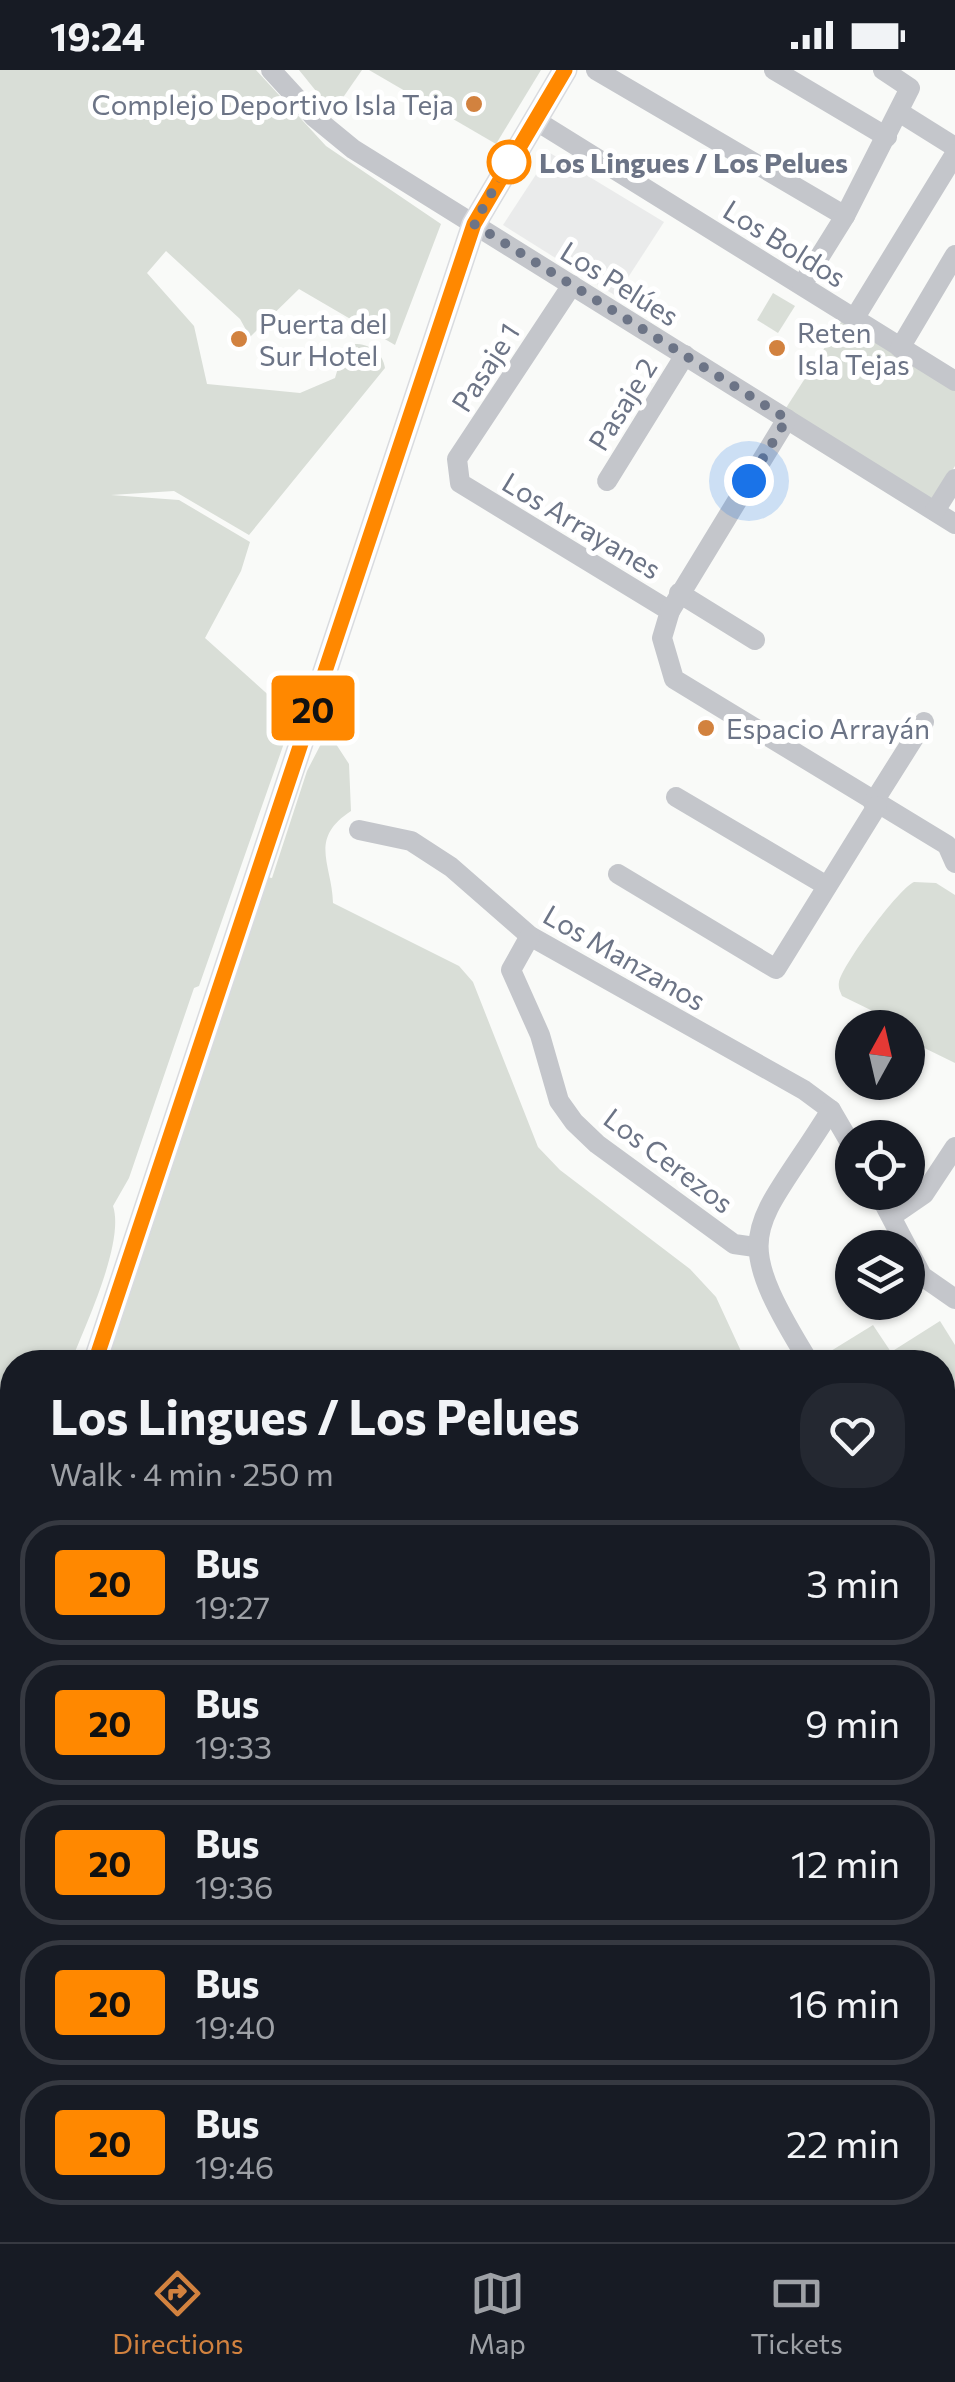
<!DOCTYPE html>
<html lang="en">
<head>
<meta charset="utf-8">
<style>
	:root { --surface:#171b24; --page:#242831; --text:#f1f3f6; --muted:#9ea1a6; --line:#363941; --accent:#d2823f }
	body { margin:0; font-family:Commissioner,sans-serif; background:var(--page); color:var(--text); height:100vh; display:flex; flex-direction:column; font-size:38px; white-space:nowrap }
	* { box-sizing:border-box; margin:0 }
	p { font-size:32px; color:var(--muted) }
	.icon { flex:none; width:55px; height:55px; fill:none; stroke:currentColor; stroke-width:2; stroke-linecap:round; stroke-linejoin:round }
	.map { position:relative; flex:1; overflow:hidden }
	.details { position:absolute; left:0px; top:1280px; width:955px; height:892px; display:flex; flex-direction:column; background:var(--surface); border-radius:40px 40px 0 0; box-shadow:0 2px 8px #0004 }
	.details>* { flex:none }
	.badge { padding:0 20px; border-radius:8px; font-size:35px; line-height:65px }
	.needle { width:65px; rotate:8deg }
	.buttons { position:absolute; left:835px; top:940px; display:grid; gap:20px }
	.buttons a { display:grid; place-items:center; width:90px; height:90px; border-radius:50%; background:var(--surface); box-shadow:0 2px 8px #0004; font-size:50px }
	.you { position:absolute; width:50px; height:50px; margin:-25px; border:8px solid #fff; border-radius:50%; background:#1a73e8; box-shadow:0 0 0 15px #1a73e833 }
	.map>.badge { position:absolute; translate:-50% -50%; box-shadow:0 0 0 5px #fff }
	.round { display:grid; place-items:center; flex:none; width:105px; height:105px; border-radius:40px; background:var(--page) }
	.summary { display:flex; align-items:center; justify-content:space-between; height:170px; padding:0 50px }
	h1 { font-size:48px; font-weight:700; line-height:75px }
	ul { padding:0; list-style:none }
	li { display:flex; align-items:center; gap:30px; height:125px; margin:0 20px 15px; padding:0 30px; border:5px solid var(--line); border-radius:40px }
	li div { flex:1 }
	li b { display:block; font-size:38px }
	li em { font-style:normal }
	li .badge { min-width:110px; font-weight:700; text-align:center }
	.status { display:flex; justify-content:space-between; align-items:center; height:70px; padding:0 50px; background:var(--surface); direction:ltr }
	.status svg { height:28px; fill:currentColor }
	.tabs { display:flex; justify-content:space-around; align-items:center; height:140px; border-top:2px solid var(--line); background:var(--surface); font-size:28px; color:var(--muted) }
	.tabs a { display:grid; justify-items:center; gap:5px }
	.tabs .on { color:var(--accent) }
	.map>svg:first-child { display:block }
	.built { fill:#eaebeb }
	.green { fill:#d9ded7 }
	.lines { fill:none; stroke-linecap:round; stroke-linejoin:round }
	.minor { stroke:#c4c6cb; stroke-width:20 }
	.major { stroke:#d9dbdf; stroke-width:25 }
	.line-casing { stroke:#fff; stroke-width:22 }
	.line { stroke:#f80; stroke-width:15 }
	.walk { stroke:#6c7486; stroke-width:10; stroke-dasharray:0 18 }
	.poi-dot { fill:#d2823f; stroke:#fff; stroke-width:4 }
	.stop-dot { fill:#fff; stroke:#f80; stroke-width:5 }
	.labels { text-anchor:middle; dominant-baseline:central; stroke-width:10; stroke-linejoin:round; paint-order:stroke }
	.poi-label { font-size:28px; fill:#6c7486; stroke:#fff; text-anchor:start }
	.stop-label { font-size:28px; font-weight:bold; fill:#6c7486; stroke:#fff; text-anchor:start }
	.street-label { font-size:28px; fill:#6c7486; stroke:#fff }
</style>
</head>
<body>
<div class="status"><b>19:24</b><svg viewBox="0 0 49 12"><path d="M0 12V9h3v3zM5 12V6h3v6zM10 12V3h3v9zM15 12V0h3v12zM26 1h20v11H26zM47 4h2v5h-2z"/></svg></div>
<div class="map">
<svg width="955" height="2172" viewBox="0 0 955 2172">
	<rect width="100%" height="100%" fill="#f9faf8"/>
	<polygon class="built" points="550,83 664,152 616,226 503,155"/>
	<g class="green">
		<path d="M 0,0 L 256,0 L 326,76 L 441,154 L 395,275 L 299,219 L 250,267 L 240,249 L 166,181 L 147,203 L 194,256 L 207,314 L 300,323 L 335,308 L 345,275 C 363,271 382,278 385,298 L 249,465 L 174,421 L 111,425 L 179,430 L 250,472 L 241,501 L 205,568 L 274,630 L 300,607 L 304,616 L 199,916 L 194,918 L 129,1108 L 113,1136 C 125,1172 85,1256 71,1292 L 12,1292 L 12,1477 L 0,1514 Z"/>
		<polygon points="299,0 362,0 333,42"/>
		<polygon points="369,0 541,0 496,74"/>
		<polygon points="773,223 795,236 778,263 757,250"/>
		<polygon points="843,249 955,319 955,396 934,430 786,338"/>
		<path d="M 323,670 L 334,671 L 349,694 L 351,741 C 308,769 332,794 333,833 L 459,896 L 473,912 L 538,1077 L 560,1100 L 690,1199 L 716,1227 L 746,1292 L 91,1292 L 266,807 L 272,808 L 307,701 Z"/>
		<path d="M 914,812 L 936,813 L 955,825 L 955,993 L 908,970 L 908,958 L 896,957 L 887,948 L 842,926 C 840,921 838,918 839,912 C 843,894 899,818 914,812 Z"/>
		<polygon points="940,1251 955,1275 955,1324 943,1331 942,1292 831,1292 826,1284 873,1255 891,1282"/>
		<polygon points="12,1528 12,2160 940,2160 933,2172 0,2172 0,1564"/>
		<polygon points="942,1612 955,1620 955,2146 943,2157"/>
	</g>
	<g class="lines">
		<g class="minor">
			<polyline points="271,0 314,47 353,79 955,454"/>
			<polyline points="596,0 845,146"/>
			<polyline points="774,0 887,67"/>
			<polyline points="899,42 955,77"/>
			<polyline points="535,50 955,311"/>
			<polyline points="572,215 457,389 460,413 670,541 662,568 674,609 947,775 955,793"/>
			<polyline points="802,215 845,146 910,18 883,0"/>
			<polyline points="854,249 955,84"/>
			<polyline points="900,278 955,185"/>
			<polyline points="607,411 685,285"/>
			<polyline points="935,441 955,409"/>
			<polyline points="679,523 755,570"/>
			<polyline points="670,541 787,349"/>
			<polyline points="676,727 827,816"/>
			<polyline points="873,733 924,652"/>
			<polyline points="359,760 411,771 451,797 530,866 804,1020 831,1040 852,1076"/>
			<polyline points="618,804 776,899 877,736"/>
			<polyline points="530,866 511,900 540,965 559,1031 574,1052 597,1074 734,1174 755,1177"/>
			<polyline points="878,1122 922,1206 955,1229"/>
			<polyline points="892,1146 924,1124 955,1077"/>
			<path d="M 809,1292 C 726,1157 754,1164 831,1040"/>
			<polyline points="942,1460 955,1467"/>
		</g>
		<g class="major">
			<polyline points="95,1292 474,154 565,0"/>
			<polyline points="0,1574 12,1541"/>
		</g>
	</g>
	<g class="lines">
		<defs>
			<polyline id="line" points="95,1292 474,154 565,0"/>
		</defs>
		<use href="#line" class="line-casing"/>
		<use href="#line" class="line"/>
		<polyline class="walk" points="509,92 474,154 787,349 749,411"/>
	</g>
	<g class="poi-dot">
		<circle cx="474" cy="34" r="10"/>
		<circle cx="239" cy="269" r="10"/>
		<circle cx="777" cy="278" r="10"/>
		<circle cx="706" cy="658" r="10"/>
	</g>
	<circle class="stop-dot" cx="509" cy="92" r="20"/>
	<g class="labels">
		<g class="poi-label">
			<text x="454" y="34" text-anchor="end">Complejo Deportivo Isla Teja</text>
			<text x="259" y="253">Puerta del<tspan x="259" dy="32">Sur Hotel</tspan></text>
			<text x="797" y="262">Reten<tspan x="797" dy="32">Isla Tejas</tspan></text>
			<text x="726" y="658">Espacio Arrayán</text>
		</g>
		<g class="stop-label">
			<text x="539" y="92">Los Lingues / Los Pelues</text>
		</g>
		<g class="street-label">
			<text transform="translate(785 173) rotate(32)">Los Boldos</text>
			<text transform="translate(620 213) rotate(32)">Los Pelúes</text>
			<text transform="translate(485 297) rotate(-57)">Pasaje 1</text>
			<text transform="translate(622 334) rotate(-58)">Pasaje 2</text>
			<text transform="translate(582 455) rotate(31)">Los Arrayanes</text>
			<text transform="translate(625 887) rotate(30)">Los Manzanos</text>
			<text transform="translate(669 1090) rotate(37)">Los Cerezos</text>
		</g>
	</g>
</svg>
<div class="buttons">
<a><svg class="needle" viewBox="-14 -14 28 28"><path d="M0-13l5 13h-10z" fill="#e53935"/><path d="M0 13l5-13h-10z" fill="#9ea1a6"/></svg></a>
<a><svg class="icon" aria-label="locate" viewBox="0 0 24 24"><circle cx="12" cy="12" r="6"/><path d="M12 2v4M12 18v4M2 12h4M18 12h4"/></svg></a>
<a><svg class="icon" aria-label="layers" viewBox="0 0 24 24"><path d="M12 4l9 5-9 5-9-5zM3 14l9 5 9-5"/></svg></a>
</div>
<div class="you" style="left:749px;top:411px"></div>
<b class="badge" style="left:313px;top:638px;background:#f80;color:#111">20</b>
<section class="details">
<div class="summary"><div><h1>Los Lingues / Los Pelues</h1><p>Walk · 4 min · 250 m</p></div><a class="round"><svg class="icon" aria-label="heart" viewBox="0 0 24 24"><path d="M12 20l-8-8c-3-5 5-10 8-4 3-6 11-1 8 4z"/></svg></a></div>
<ul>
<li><span class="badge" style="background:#f80;color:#111">20</span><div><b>Bus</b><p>19:27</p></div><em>3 min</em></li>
<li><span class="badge" style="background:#f80;color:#111">20</span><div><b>Bus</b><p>19:33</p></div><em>9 min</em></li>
<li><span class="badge" style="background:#f80;color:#111">20</span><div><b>Bus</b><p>19:36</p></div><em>12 min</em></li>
<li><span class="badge" style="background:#f80;color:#111">20</span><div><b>Bus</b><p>19:40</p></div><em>16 min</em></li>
<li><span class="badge" style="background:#f80;color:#111">20</span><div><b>Bus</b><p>19:46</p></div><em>22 min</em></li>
</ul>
</section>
</div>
<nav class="tabs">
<a class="on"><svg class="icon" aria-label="directions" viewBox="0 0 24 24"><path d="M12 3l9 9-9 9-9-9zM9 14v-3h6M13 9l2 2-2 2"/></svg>Directions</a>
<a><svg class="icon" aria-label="map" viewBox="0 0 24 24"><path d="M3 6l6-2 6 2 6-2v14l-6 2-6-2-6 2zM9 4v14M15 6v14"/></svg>Map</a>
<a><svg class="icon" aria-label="tickets" viewBox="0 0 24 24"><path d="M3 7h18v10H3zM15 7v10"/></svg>Tickets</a>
</nav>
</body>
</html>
